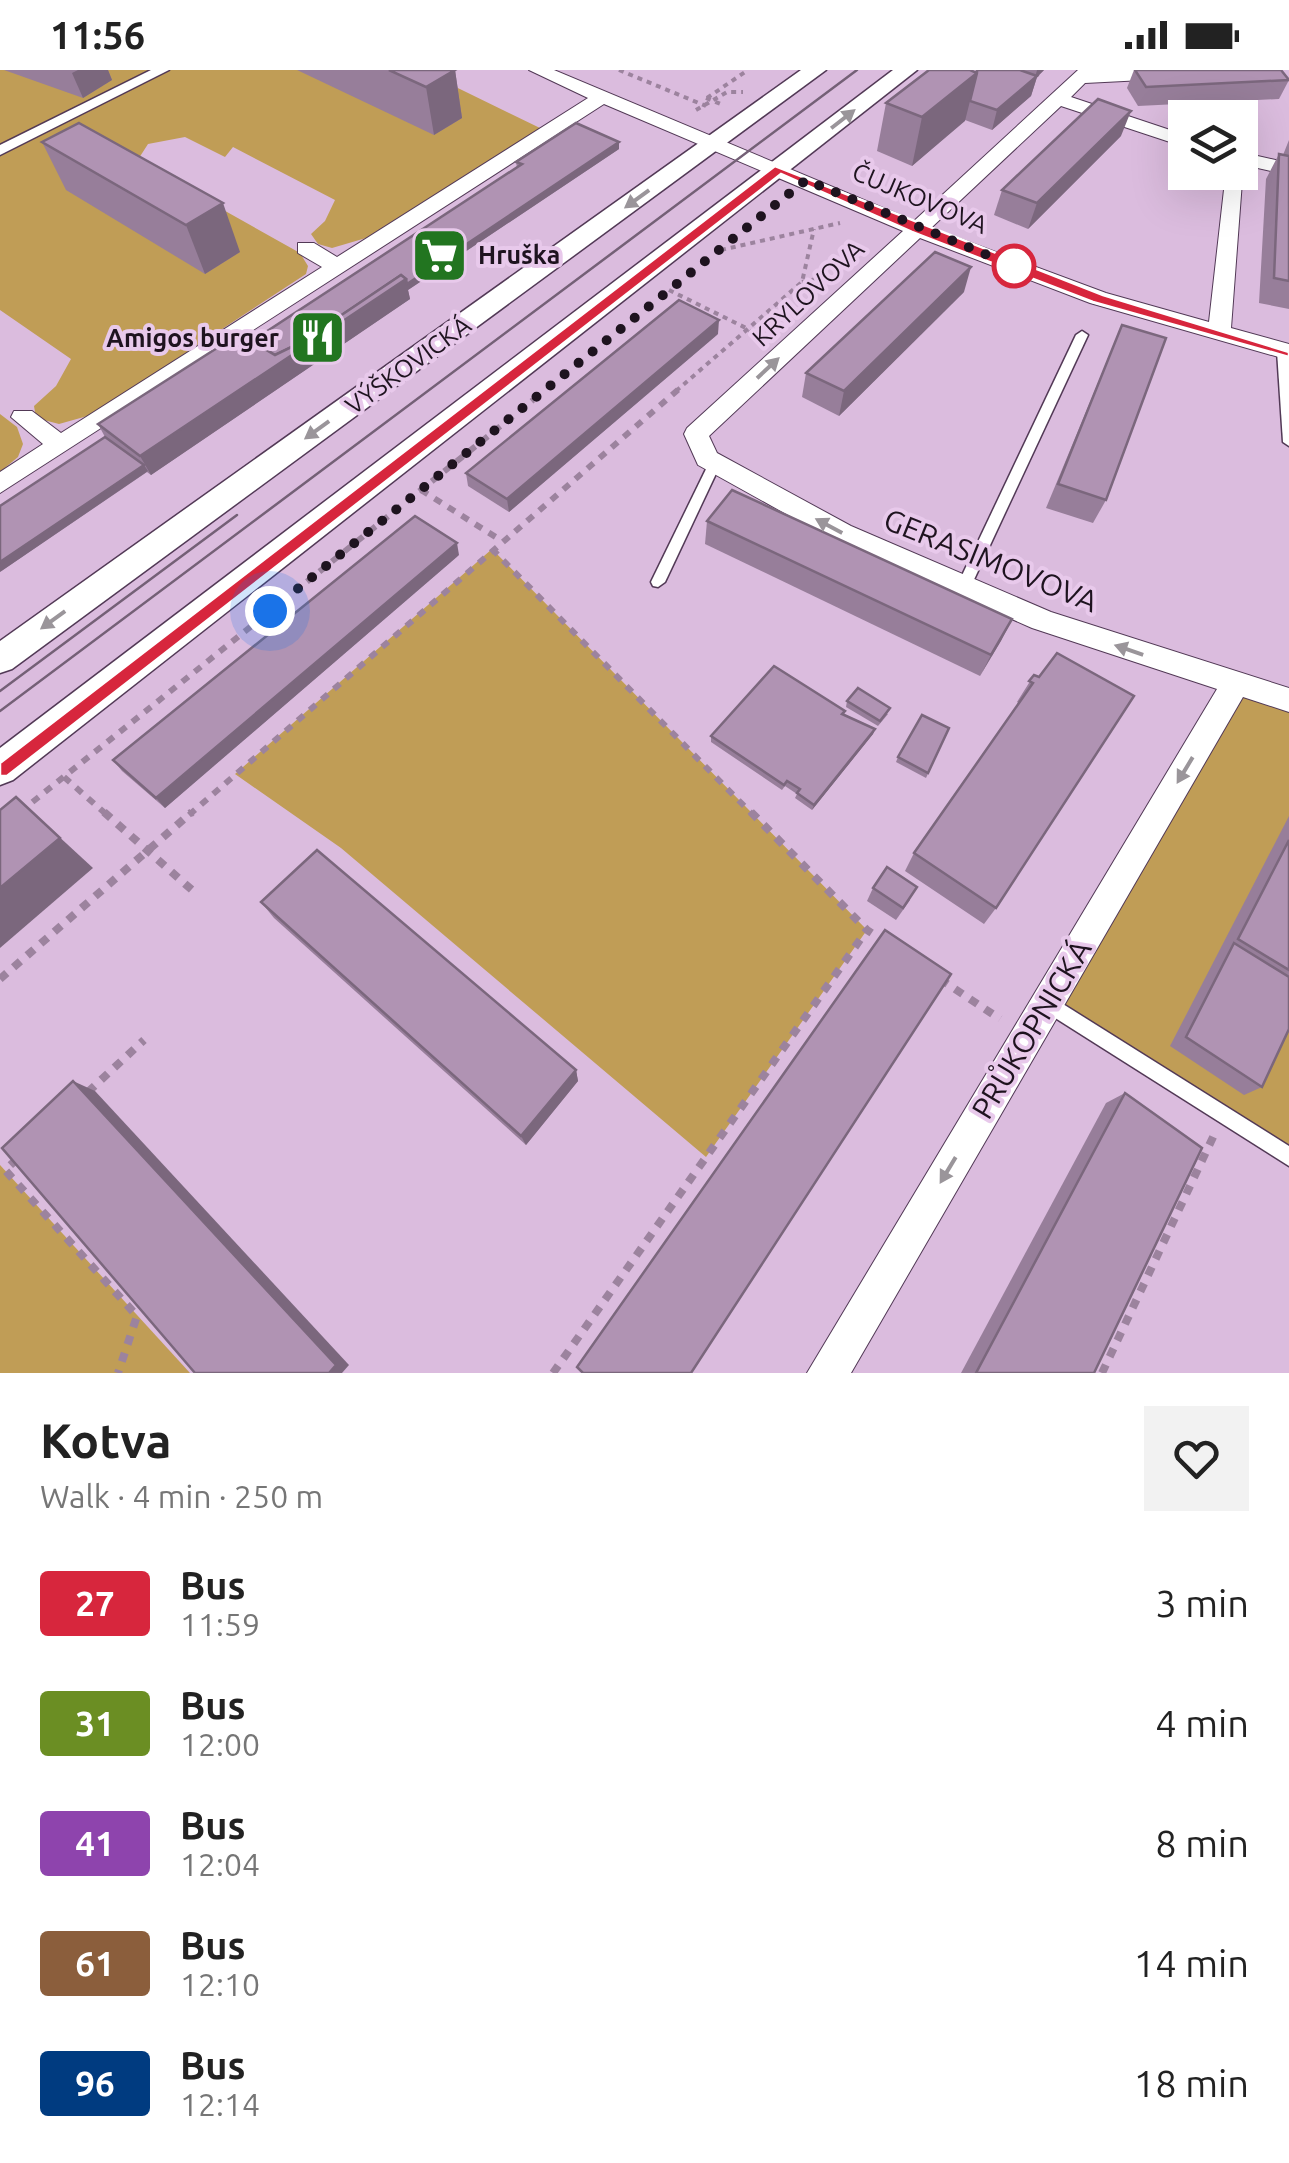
<!DOCTYPE html>
<html lang="en">
<head>
<meta charset="utf-8">
<style>
	:root { --surface:#fff; --page:#f2f2f2; --text:#222; --muted:#767676 }
	body { margin:0; font-family:Ubuntu,sans-serif; background:var(--page); color:var(--text); height:100vh; display:flex; flex-direction:column; font-size:38px; white-space:nowrap }
	* { box-sizing:border-box; margin:0 }
	p { font-size:32px; color:var(--muted) }
	.icon { flex:none; width:55px; height:55px; fill:none; stroke:currentColor; stroke-width:2; stroke-linecap:round; stroke-linejoin:round }
	.map { position:relative; height:1303px; overflow:hidden }
	.details { display:flex; flex-direction:column; background:var(--surface); flex:1 }
	.details>* { flex:none }
	.badge { padding:0 20px; border-radius:8px; font-size:35px; line-height:65px }
	.tools { position:absolute; left:1168px; top:30px; display:grid; gap:20px }
	.tools a { display:grid; place-items:center; width:90px; height:90px; border-radius:0px; background:var(--surface); box-shadow:0 10px 40px #0002; font-size:50px }
	.you { position:absolute; width:50px; height:50px; margin:-25px; border:8px solid #fff; border-radius:50%; background:#1a73e8; box-shadow:0 0 0 15px #1a73e833 }
	.map>.badge { position:absolute; translate:-50% -50%; box-shadow:0 0 0 5px #fff }
	.round { display:grid; place-items:center; flex:none; width:105px; height:105px; border-radius:0px; background:var(--page) }
	.overview { display:flex; align-items:center; justify-content:space-between; height:170px; padding:0 40px }
	h1 { font-size:48px; font-weight:700; line-height:75px }
	ul { padding:0; list-style:none }
	li { display:flex; align-items:center; gap:30px; height:120px; padding:0 40px }
	li div { flex:1 }
	li b { display:block; font-size:38px }
	li em { font-style:normal }
	li .badge { min-width:110px; font-weight:700; text-align:center }
	.status { display:flex; justify-content:space-between; align-items:center; height:70px; padding:0 50px; background:var(--surface); direction:ltr }
	.status svg { height:28px; fill:currentColor }
	.map>svg:first-child { display:block }
	.green { fill:#c09d56 }
	.lines { fill:none; stroke-linecap:round; stroke-linejoin:round }
	.service-casing { stroke:#523956; stroke-width:3 }
	.pedestrian-casing { stroke:#523956; stroke-width:3 }
	.minor-casing { stroke:#523956; stroke-width:2 }
	.tertiary-casing { stroke:#523956; stroke-width:3 }
	.path-far2 { stroke:#9c839e; stroke-width:4; stroke-dasharray:5 5; stroke-linecap:butt }
	.path-far1 { stroke:#9c839e; stroke-width:6; stroke-dasharray:8 8; stroke-linecap:butt }
	.path { stroke:#9c839e; stroke-width:8; stroke-dasharray:9 9; stroke-linecap:butt }
	.service { fill:#fff; fill-rule:evenodd }
	.pedestrian { fill:#fff; fill-rule:evenodd }
	.minor { fill:#fff; fill-rule:evenodd }
	.tertiary { fill:#fff; fill-rule:evenodd }
	.tram { stroke:#746076; stroke-width:2.5 }
	.wall { fill:#977e9a }
	.shaded-wall { fill:#7b677d }
	.building { fill:#b093b3; stroke:#7b677d; stroke-width:2.5 }
	.oneway { fill:#9a959a }
	.line { fill:#d7263d; stroke:#fff; stroke-width:2.5 }
	.walk { stroke:#1e131f; stroke-width:10; stroke-dasharray:0 18 }
	.stop-dot { fill:#fff; stroke:#d7263d; stroke-width:5 }
	.labels { text-anchor:middle; dominant-baseline:central; stroke-width:8; stroke-linejoin:round; paint-order:stroke }
	.far-street-label { font-size:25px; fill:#1e131f; stroke:#e8c9eb }
	.far-poi-label { font-size:25px; font-weight:bold; fill:#1e131f; stroke:#e8c9eb; text-anchor:start }
	.street-label { font-size:30px; fill:#1e131f; stroke:#e8c9eb }
</style>
</head>
<body>
<div class="status"><b>11:56</b><svg viewBox="0 0 49 12"><path d="M0 12V9h3v3zM5 12V6h3v6zM10 12V3h3v9zM15 12V0h3v12zM26 1h20v11H26zM47 4h2v5h-2z"/></svg></div>
<div class="map">
<svg width="1289" height="1303" viewBox="0 0 1289 1303">
	<rect width="100%" height="100%" fill="#dbbcde"/>
	<g class="green">
		<polygon points="0,0 421,0 540,58 366,168 332,178 318,174 311,164 325,151 335,130 233,77 225,87 185,67 148,74 139,88 145,96 300,183 308,196 306,204 91,345 59,354 36,348 34,336 56,316 71,289 0,240"/>
		<polygon points="0,344 17,357 23,374 18,387 0,402"/>
		<polygon points="492,479 867,860 706,1087 341,778 235,704"/>
		<polygon points="1234,616 1289,630 1289,1087 1047,933"/>
		<polygon points="0,1095 190,1303 0,1303"/>
	</g>
	<g class="lines">
		<defs>
			<g id="service">
				<polygon points="1082,261 1088,265 971,516 964,521 959,520 957,516 1076,265"/>
				<polygon points="1283,277 1287,278 1289,284 1289,376 1283,372 1277,281"/>
				<polygon points="715,388 721,393 665,512 658,517 653,516 651,512 709,393"/>
				<polygon points="1047,924 1289,1076 1289,1096 1041,939 1038,933 1041,927"/>
			</g>
			<polygon id="pedestrian" points="151,0 169,0 0,85 0,75"/>
			<g id="minor">
				<polygon points="529,0 554,0 914,151 1078,0 1250,0 1241,5 1085,13 1071,27 1185,65 1185,77 1061,36 931,158 1106,223 1209,252 1226,102 1240,102 1243,98 1231,258 1289,274 1289,290 1090,233 920,168 709,366 717,383 851,456 1051,542 1289,618 1289,642 1243,627 851,1303 807,1303 1217,619 1032,558 833,470 698,395 684,364 687,358 903,161 604,34 0,423 0,402 43,374 11,347 14,341 32,341 61,363 322,197 298,183 298,173 314,173 337,187 588,28"/>
				<polygon points="1240,82 1289,93 1289,105 1240,94"/>
			</g>
			<g id="tertiary">
				<polygon points="801,0 826,0 12,599 0,603 0,571"/>
				<polygon points="893,0 917,0 13,710 0,715 0,678"/>
			</g>
		</defs>
		<use href="#service" class="service-casing"/>
		<use href="#pedestrian" class="pedestrian-casing"/>
		<use href="#minor" class="minor-casing"/>
		<use href="#tertiary" class="tertiary-casing"/>
		<g class="path-far2">
			<polyline points="619,0 706,36"/>
			<polyline points="706,28 723,35"/>
			<polyline points="707,28 748,0"/>
			<polyline points="696,40 727,22 743,22"/>
			<polyline points="721,180 840,153"/>
			<polyline points="802,212 826,207"/>
			<polyline points="669,220 748,259 758,271"/>
			<polyline points="676,321 802,212 814,159"/>
		</g>
		<g class="path-far1">
			<polyline points="421,420 502,471"/>
			<polyline points="492,479 753,745"/>
			<polyline points="64,707 107,745"/>
			<polyline points="20,742 533,330"/>
			<polyline points="189,745 679,319"/>
		</g>
		<g class="path">
			<polyline points="104,742 192,820"/>
			<polyline points="751,742 867,860 884,871"/>
			<polyline points="0,909 192,742"/>
			<polyline points="940,909 1000,949"/>
			<polyline points="88,1022 144,970"/>
			<polyline points="17,1089 5,1100 137,1246 118,1303"/>
			<polyline points="553,1303 867,860"/>
			<polyline points="1102,1303 1214,1065"/>
		</g>
		<use href="#service" class="service"/>
		<use href="#pedestrian" class="pedestrian"/>
		<use href="#minor" class="minor"/>
		<use href="#tertiary" class="tertiary"/>
		<g class="tram">
			<polyline points="0,621 237,445"/>
			<polyline points="0,641 857,0"/>
		</g>
	</g>
	<g class="wall">
		<polygon points="4,0 108,0 112,10 83,28"/>
		<polygon points="297,0 455,0 462,48 434,65"/>
		<polygon points="978,0 1044,0 1037,7 1031,26 992,60 965,50 912,96 877,81 886,33"/>
		<polygon points="1134,0 1281,0 1289,10 1279,29 1138,36 1127,18"/>
		<polygon points="1121,66 1028,159 994,145 1002,120"/>
		<polygon points="1289,70 1289,239 1259,233 1266,109 1279,84 1283,85"/>
		<polygon points="42,72 240,182 205,204 66,120"/>
		<polygon points="619,79 408,220 410,229 151,405 147,402 0,502 105,367 98,354 252,271 517,98 516,92"/>
		<polygon points="964,222 839,346 802,327 806,303"/>
		<polygon points="1122,255 1106,430 1093,453 1046,438"/>
		<polygon points="718,264 509,442 468,416 466,403"/>
		<polygon points="707,451 1012,549 980,606 705,474"/>
		<polygon points="459,485 165,738 122,701 113,690"/>
		<polygon points="1034,605 996,838 984,854 905,801 914,783 1019,633 1017,632"/>
		<polygon points="847,631 888,644 878,656 846,637"/>
		<polygon points="845,641 844,645 875,659 873,664 812,740 795,728 797,724 785,716 782,720 711,672 711,666"/>
		<polygon points="949,658 926,708 896,692 898,687"/>
		<polygon points="1289,746 1289,959 1262,1017 1244,1025 1170,976"/>
		<polygon points="873,818 910,830 896,850 867,831"/>
		<polygon points="261,832 576,1000 578,1011 526,1075 274,848"/>
		<polygon points="1125,1023 1094,1303 961,1303 1106,1033"/>
	</g>
	<g class="shaded-wall">
		<polygon points="78,0 108,0 112,10 83,28 72,3"/>
		<polygon points="455,0 462,48 434,65 426,17"/>
		<polygon points="1037,0 1044,0 1037,7 1031,26 992,60 997,40 1035,8"/>
		<polygon points="977,3 965,51 912,96 922,47"/>
		<polygon points="1131,41 1121,66 1028,159 1037,133"/>
		<polygon points="619,72 619,79 408,220 410,229 151,405 140,386 406,209"/>
		<polygon points="223,133 240,182 205,204 186,155"/>
		<polygon points="971,197 964,222 839,346 844,321"/>
		<polygon points="719,250 718,264 509,442 507,429"/>
		<polygon points="144,395 148,401 0,502 0,492"/>
		<polygon points="457,473 459,485 165,738 156,728"/>
		<polygon points="1012,549 1001,571 980,606 991,585"/>
		<polygon points="875,659 873,664 812,740 814,735"/>
		<polygon points="16,727 93,798 0,878 0,818"/>
		<polygon points="576,1000 578,1011 526,1075 521,1066"/>
		<polygon points="73,1011 95,1021 349,1295 342,1303 329,1303"/>
	</g>
	<g class="building">
		<polygon points="389,0 455,0 426,17"/>
		<polygon points="929,0 970,0 977,3 922,47 886,33"/>
		<polygon points="978,0 1020,0 1037,6 997,40 970,31 977,3 976,2"/>
		<polygon points="1135,0 1281,0 1289,10 1146,17"/>
		<polygon points="1098,29 1131,41 1037,133 1002,120"/>
		<polygon points="79,53 223,133 186,155 42,72"/>
		<polygon points="576,53 619,72 407,214 406,209 401,205 300,273 275,285 252,271 522,94 516,92"/>
		<polygon points="1279,84 1289,86 1289,211 1274,208"/>
		<polygon points="935,182 971,197 844,321 806,303"/>
		<polygon points="401,205 406,209 140,386 98,354 239,264 275,285 300,273"/>
		<polygon points="679,230 719,250 507,429 466,403"/>
		<polygon points="1122,255 1166,268 1106,430 1058,414"/>
		<polygon points="105,367 144,395 0,492 0,436"/>
		<polygon points="732,420 1012,549 991,585 707,451"/>
		<polygon points="415,446 457,473 156,728 113,690"/>
		<polygon points="1057,583 1134,626 996,838 914,783 1033,613 1029,611 1034,605 1039,607"/>
		<polygon points="774,596 845,641 842,644 875,659 814,735 797,723 800,719 787,711 784,715 711,666"/>
		<polygon points="858,618 890,638 880,651 847,631"/>
		<polygon points="922,645 949,658 928,703 898,687"/>
		<polygon points="16,727 60,768 0,818 0,740"/>
		<polygon points="1289,770 1289,900 1238,869"/>
		<polygon points="317,780 576,1000 521,1066 261,832"/>
		<polygon points="887,797 917,817 903,838 873,818"/>
		<polygon points="885,860 951,904 691,1303 583,1303 577,1297"/>
		<polygon points="1234,873 1289,907 1289,959 1262,1017 1186,967"/>
		<polygon points="73,1011 336,1295 329,1303 195,1303 2,1078"/>
		<polygon points="1125,1023 1202,1078 1094,1303 976,1303"/>
	</g>
	<defs><path id="oneway-solid" d="M-6-.8H1V-3.2L6.5 0L1 3.2V.8H-6Z" transform="scale(2.5)"/></defs>
	<g class="oneway">
		<use href="#oneway-solid" transform="translate(843 49) rotate(-38)"/>
		<use href="#oneway-solid" transform="translate(637 129) rotate(144)"/>
		<use href="#oneway-solid" transform="translate(768 298) rotate(-43)"/>
		<use href="#oneway-solid" transform="translate(317 360) rotate(144)"/>
		<use href="#oneway-solid" transform="translate(829 456) rotate(-152)"/>
		<use href="#oneway-solid" transform="translate(53 550) rotate(144)"/>
		<use href="#oneway-solid" transform="translate(1129 580) rotate(-161)"/>
		<use href="#oneway-solid" transform="translate(1185 700) rotate(121)"/>
		<use href="#oneway-solid" transform="translate(948 1100) rotate(121)"/>
	</g>
	<polygon class="line" points="775,96 1103,225 1289,282 1289,287 1093,232 912,162 781,104 7,706 0,706 0,693"/>
	<g class="lines">
		<polyline class="walk" points="270,541 806,110 1014,196"/>
	</g>
	<defs>
		<symbol id="supermarket-square" viewBox="-11 -11 22 22"><rect x="-9" y="-9" width="18" height="18" rx="4" fill="#227520" stroke="#e8c9eb"/><path d="M-6-5.5h2.5l.6 2H6L4.5 2H-2.5L-4.4-4H-6ZM-1.5 3.2a1.3 1.3 0 1 0 .1 0ZM3 3.2a1.3 1.3 0 1 0 .1 0Z" fill="#fff"/></symbol>
		<symbol id="restaurant-square" viewBox="-11 -11 22 22"><rect x="-9" y="-9" width="18" height="18" rx="4" fill="#227520" stroke="#e8c9eb"/><path d="M-5-6h1v4h1v-4h1v4h1v-4h1v5L-1.5 .5V6h-2V.5L-5-1ZM5-6V6H3V1.5H1.5Q1.5-4 5-6Z" fill="#fff"/></symbol>
	</defs>
	<g fill-rule="evenodd">
		<use href="#supermarket-square" x="408" y="154" width="63" height="63"/>
		<use href="#restaurant-square" x="286" y="236" width="63" height="63"/>
	</g>
	<circle class="stop-dot" cx="1014" cy="196" r="20"/>
	<g class="labels">
		<g class="far-street-label">
			<text transform="translate(920 128) rotate(23)">ČUJKOVOVA</text>
			<text transform="translate(808 223) rotate(-43)">KRYLOVOVA</text>
			<text transform="translate(408 295) rotate(-36)">VÝŠKOVICKÁ</text>
		</g>
		<g class="far-poi-label">
			<text x="478" y="185">Hruška</text>
			<text x="279" y="268" text-anchor="end">Amigos burger</text>
		</g>
		<g class="street-label">
			<text transform="translate(991 490) rotate(22)">GERASIMOVOVA</text>
			<text transform="translate(1031 959) rotate(-59)">PRŮKOPNICKÁ</text>
		</g>
	</g>
</svg>
<div class="tools">
<a><svg class="icon" aria-label="layers" viewBox="0 0 24 24"><path d="M12 4l9 5-9 5-9-5zM3 14l9 5 9-5"/></svg></a>
</div>
<div class="you" style="left:270px;top:541px"></div>
</div>
<section class="details">
<div class="overview"><div><h1>Kotva</h1><p>Walk · 4 min · 250 m</p></div><a class="round"><svg class="icon" aria-label="heart" viewBox="0 0 24 24"><path d="M12 20l-8-8c-3-5 5-10 8-4 3-6 11-1 8 4z"/></svg></a></div>
<ul>
<li><span class="badge" style="background:#d7263d;color:#fff">27</span><div><b>Bus</b><p>11:59</p></div><em>3 min</em></li>
<li><span class="badge" style="background:#6b8e23;color:#fff">31</span><div><b>Bus</b><p>12:00</p></div><em>4 min</em></li>
<li><span class="badge" style="background:#8e44ad;color:#fff">41</span><div><b>Bus</b><p>12:04</p></div><em>8 min</em></li>
<li><span class="badge" style="background:#8b5e3c;color:#fff">61</span><div><b>Bus</b><p>12:10</p></div><em>14 min</em></li>
<li><span class="badge" style="background:#003b80;color:#fff">96</span><div><b>Bus</b><p>12:14</p></div><em>18 min</em></li>
</ul>
</section>
</body>
</html>
